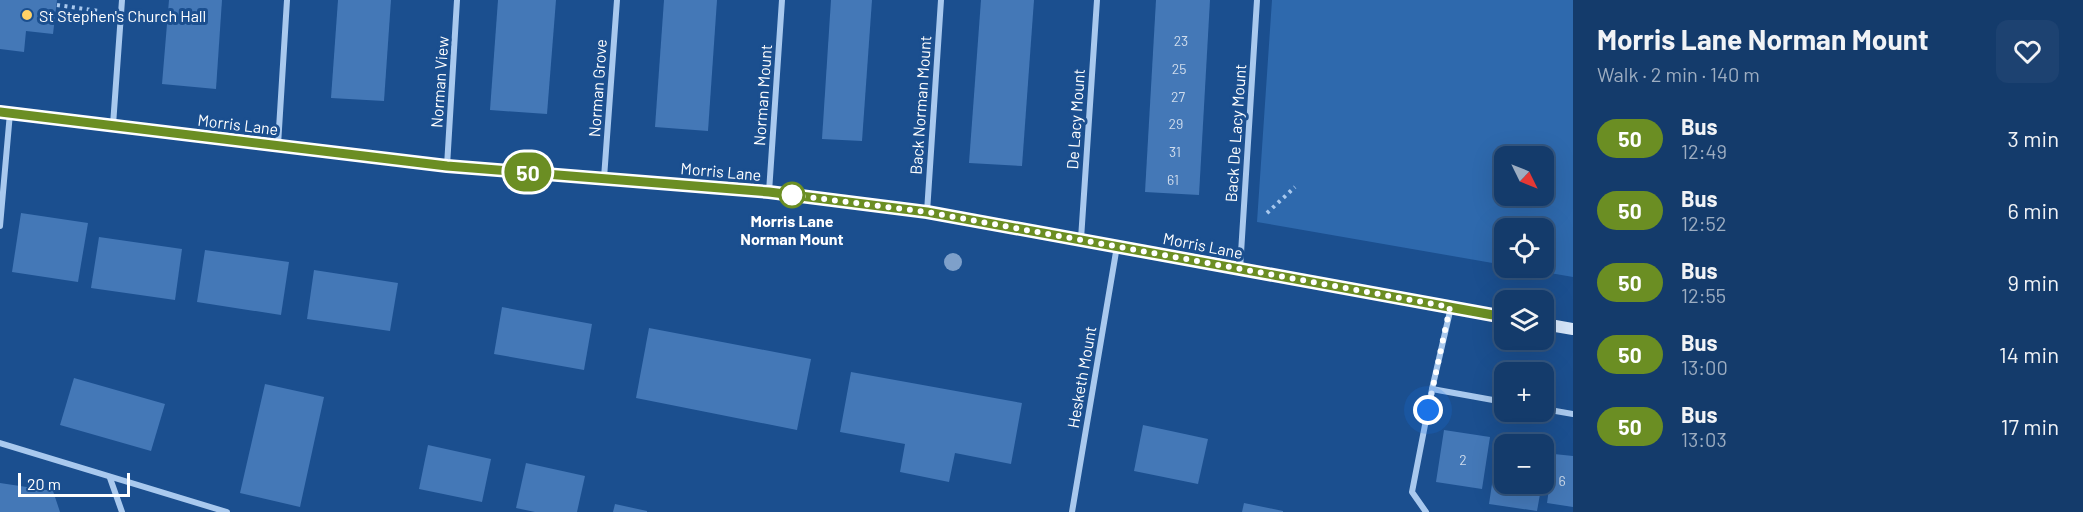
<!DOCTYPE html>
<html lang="en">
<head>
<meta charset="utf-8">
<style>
	:root { --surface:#143b6b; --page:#1d4271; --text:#f1f3f6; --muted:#9dadc1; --line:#33557e }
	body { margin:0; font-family:Barlow,sans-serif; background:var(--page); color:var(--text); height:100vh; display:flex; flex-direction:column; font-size:22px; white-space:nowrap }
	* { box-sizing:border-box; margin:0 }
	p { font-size:20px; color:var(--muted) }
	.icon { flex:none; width:33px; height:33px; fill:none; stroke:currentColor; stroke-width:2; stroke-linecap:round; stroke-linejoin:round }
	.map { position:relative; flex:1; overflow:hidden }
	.details { display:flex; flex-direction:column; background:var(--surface); width:510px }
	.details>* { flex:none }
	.badge { padding:0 12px; border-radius:20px; font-size:21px; line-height:39px }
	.needle { width:39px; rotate:133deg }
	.fabs { position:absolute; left:1494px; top:146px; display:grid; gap:12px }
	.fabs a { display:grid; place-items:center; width:60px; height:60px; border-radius:12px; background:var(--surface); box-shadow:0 6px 24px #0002,0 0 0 2px var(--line); font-size:30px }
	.scale { position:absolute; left:18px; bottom:15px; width:112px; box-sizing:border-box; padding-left:6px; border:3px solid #fff; border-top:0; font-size:16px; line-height:21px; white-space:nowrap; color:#fff; -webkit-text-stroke:4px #1b4f8f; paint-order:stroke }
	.you { position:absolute; width:30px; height:30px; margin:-15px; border:4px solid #fff; border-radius:50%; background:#1a73e8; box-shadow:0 0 0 9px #1a73e833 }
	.map>.badge { position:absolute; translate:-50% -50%; box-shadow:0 0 0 3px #fff }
	.round { display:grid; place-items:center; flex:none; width:63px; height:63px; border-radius:12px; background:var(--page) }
	.head { display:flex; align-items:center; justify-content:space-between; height:102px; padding:0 24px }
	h1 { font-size:28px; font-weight:700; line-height:45px }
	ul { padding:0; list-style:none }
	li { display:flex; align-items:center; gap:18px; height:72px; padding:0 24px }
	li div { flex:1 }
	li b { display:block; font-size:22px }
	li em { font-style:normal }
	li .badge { min-width:66px; font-weight:700; text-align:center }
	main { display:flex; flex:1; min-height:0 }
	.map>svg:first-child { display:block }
	.green { fill:#2e69ad; fill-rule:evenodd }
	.building { fill:#4478b7 }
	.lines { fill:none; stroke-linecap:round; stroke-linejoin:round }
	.path { stroke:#a9c9ee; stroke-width:4; stroke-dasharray:3 4.5; stroke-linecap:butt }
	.street { stroke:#a9c9ee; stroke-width:6 }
	.secondary { stroke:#d6e6fa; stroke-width:12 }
	.tree { fill:#7ea0ca }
	.line-casing { stroke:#fff; stroke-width:14 }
	.line { stroke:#6b8e23; stroke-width:9 }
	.walk { stroke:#fff; stroke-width:6; stroke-dasharray:0 10.8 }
	.poi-dot { fill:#ffd166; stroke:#1b4f8f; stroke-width:2 }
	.stop-dot { fill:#fff; stroke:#6b8e23; stroke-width:3 }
	.labels { text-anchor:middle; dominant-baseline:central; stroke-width:6; stroke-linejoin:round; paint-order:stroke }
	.number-label { font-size:14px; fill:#d0dded }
	.poi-label { font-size:16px; fill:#fff; stroke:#1b4f8f; text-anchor:start }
	.street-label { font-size:16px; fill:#fff; stroke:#1b4f8f }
	.stop-label { font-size:16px; font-weight:bold; fill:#fff; stroke:#1b4f8f }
</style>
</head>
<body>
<main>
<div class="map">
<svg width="1573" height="512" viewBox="0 0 1573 512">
	<rect width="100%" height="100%" fill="#1b4f8f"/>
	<path class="green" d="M 1272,0 L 1573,0 L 1573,277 L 1515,267 L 1544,267 L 1544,228 L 1504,228 L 1504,265 L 1257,222 ZM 1504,156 L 1544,156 L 1544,195 L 1504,195 Z"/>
	<g class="building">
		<polygon points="0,0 57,0 53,34 26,31 24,52 0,49"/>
		<polygon points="169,0 222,0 216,89 162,84"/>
		<polygon points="338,0 391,0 384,101 331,98"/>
		<polygon points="498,0 556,0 547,114 490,110"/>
		<polygon points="664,0 717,0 708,131 655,127"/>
		<polygon points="831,0 872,0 862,141 822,139"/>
		<polygon points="981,0 1034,0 1022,166 969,163"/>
		<polygon points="1156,0 1210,0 1199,195 1145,192"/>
		<polygon points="21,213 88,223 78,282 12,272"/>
		<polygon points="99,237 182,249 175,300 91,288"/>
		<polygon points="205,250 289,262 281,315 197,302"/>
		<polygon points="314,270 398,283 390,331 307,319"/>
		<polygon points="502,307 592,324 584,370 494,354"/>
		<polygon points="649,328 811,359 797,430 636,398"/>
		<polygon points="851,372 1022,403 1011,464 955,453 949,482 900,472 905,444 840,432"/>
		<polygon points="74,378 165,404 151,451 60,425"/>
		<polygon points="265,384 324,397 300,507 240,493"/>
		<polygon points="1143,425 1208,439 1198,484 1134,471"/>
		<polygon points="1444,430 1490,437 1482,489 1436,482"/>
		<polygon points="428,445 491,459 482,502 419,489"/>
		<polygon points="1497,451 1504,452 1504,483 1542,483 1537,511 1489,504"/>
		<polygon points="1554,454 1573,456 1573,507 1547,503"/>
		<polygon points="526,463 585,476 577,512 535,512 516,508"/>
		<polygon points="0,483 53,491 60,512 0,512"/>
		<polygon points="1244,503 1283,511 1283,512 1242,512"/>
		<polygon points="615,504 647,511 647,512 613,512"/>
	</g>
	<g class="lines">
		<g class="path">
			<polyline points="57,5 99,11"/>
			<polyline points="1267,213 1295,187"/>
		</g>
		<g class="street">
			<polyline points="113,125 122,0"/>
			<polyline points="278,145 287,0"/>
			<polyline points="447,166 457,0"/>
			<polyline points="604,178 617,0"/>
			<polyline points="769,192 782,0"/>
			<polyline points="927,212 941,0"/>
			<polyline points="0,226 10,113"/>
			<polyline points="1081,239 1097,0"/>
			<polyline points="1240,269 1257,0"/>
			<polyline points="1432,389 1504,402"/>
			<polyline points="1544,409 1573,414"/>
			<polyline points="0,443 227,512"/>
			<polyline points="110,478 122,512"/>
			<polyline points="1072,512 1117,246"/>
			<polyline points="1426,512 1412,492 1432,389 1451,307"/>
		</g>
		<g class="secondary">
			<polyline points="0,112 447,166 769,192 927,212 1504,317"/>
			<polyline points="1544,324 1573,329"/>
		</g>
	</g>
	<circle class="tree" cx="953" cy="262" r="9"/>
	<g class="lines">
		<defs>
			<polyline id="line" points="0,112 447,166 769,192 927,212 1504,317"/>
		</defs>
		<use href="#line" class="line-casing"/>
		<use href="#line" class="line"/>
		<polyline class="walk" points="792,195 927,212 1450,307 1428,410"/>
	</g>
	<circle class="poi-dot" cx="27" cy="15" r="6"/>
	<circle class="stop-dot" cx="792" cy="195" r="12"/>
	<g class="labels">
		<g class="number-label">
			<text x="1181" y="40">23</text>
			<text x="1179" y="68">25</text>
			<text x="1178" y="96">27</text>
			<text x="1176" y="123">29</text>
			<text x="1175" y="151">31</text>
			<text x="1173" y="179">61</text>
			<text x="1463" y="459">2</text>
			<text x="1562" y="480">6</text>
		</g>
		<g class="poi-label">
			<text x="39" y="15">St Stephen's Church Hall</text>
		</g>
		<g class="street-label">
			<text transform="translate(439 82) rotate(-86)">Norman View</text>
			<text transform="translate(597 88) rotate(-86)">Norman Grove</text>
			<text transform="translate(762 95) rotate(-86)">Norman Mount</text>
			<text transform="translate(920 105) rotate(-86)">Back Norman Mount</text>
			<text transform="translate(1075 119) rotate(-86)">De Lacy Mount</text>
			<text transform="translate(238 124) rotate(7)">Morris Lane</text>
			<text transform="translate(1235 133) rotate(-86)">Back De Lacy Mount</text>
			<text transform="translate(721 171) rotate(5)">Morris Lane</text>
			<text transform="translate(1203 245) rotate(11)">Morris Lane</text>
			<text transform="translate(1081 377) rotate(-80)">Hesketh Mount</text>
		</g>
		<g class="stop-label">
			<text x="792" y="220">Morris Lane<tspan x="792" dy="18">Norman Mount</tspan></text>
		</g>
	</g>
</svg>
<div class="fabs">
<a><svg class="needle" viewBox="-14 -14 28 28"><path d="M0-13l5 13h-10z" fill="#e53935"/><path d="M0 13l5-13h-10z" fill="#9dadc1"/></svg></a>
<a><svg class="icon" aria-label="locate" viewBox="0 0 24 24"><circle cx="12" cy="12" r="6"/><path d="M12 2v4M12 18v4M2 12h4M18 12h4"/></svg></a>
<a><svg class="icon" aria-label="layers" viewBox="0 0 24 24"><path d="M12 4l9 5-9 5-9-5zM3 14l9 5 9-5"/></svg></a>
<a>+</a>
<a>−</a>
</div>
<div class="scale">20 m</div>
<div class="you" style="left:1428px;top:410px"></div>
<b class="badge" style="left:528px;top:172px;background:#6b8e23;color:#fff">50</b>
</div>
<section class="details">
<div class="head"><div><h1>Morris Lane Norman Mount</h1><p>Walk · 2 min · 140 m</p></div><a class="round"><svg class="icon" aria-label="heart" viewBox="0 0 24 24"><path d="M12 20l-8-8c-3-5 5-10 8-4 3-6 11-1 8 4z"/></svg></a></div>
<ul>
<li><span class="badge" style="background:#6b8e23;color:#fff">50</span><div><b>Bus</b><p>12:49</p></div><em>3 min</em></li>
<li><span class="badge" style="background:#6b8e23;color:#fff">50</span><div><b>Bus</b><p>12:52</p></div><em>6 min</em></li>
<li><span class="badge" style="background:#6b8e23;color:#fff">50</span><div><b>Bus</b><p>12:55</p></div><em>9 min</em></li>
<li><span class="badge" style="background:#6b8e23;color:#fff">50</span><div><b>Bus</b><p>13:00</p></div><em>14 min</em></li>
<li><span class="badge" style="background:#6b8e23;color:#fff">50</span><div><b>Bus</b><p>13:03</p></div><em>17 min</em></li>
</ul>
</section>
</main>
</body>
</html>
